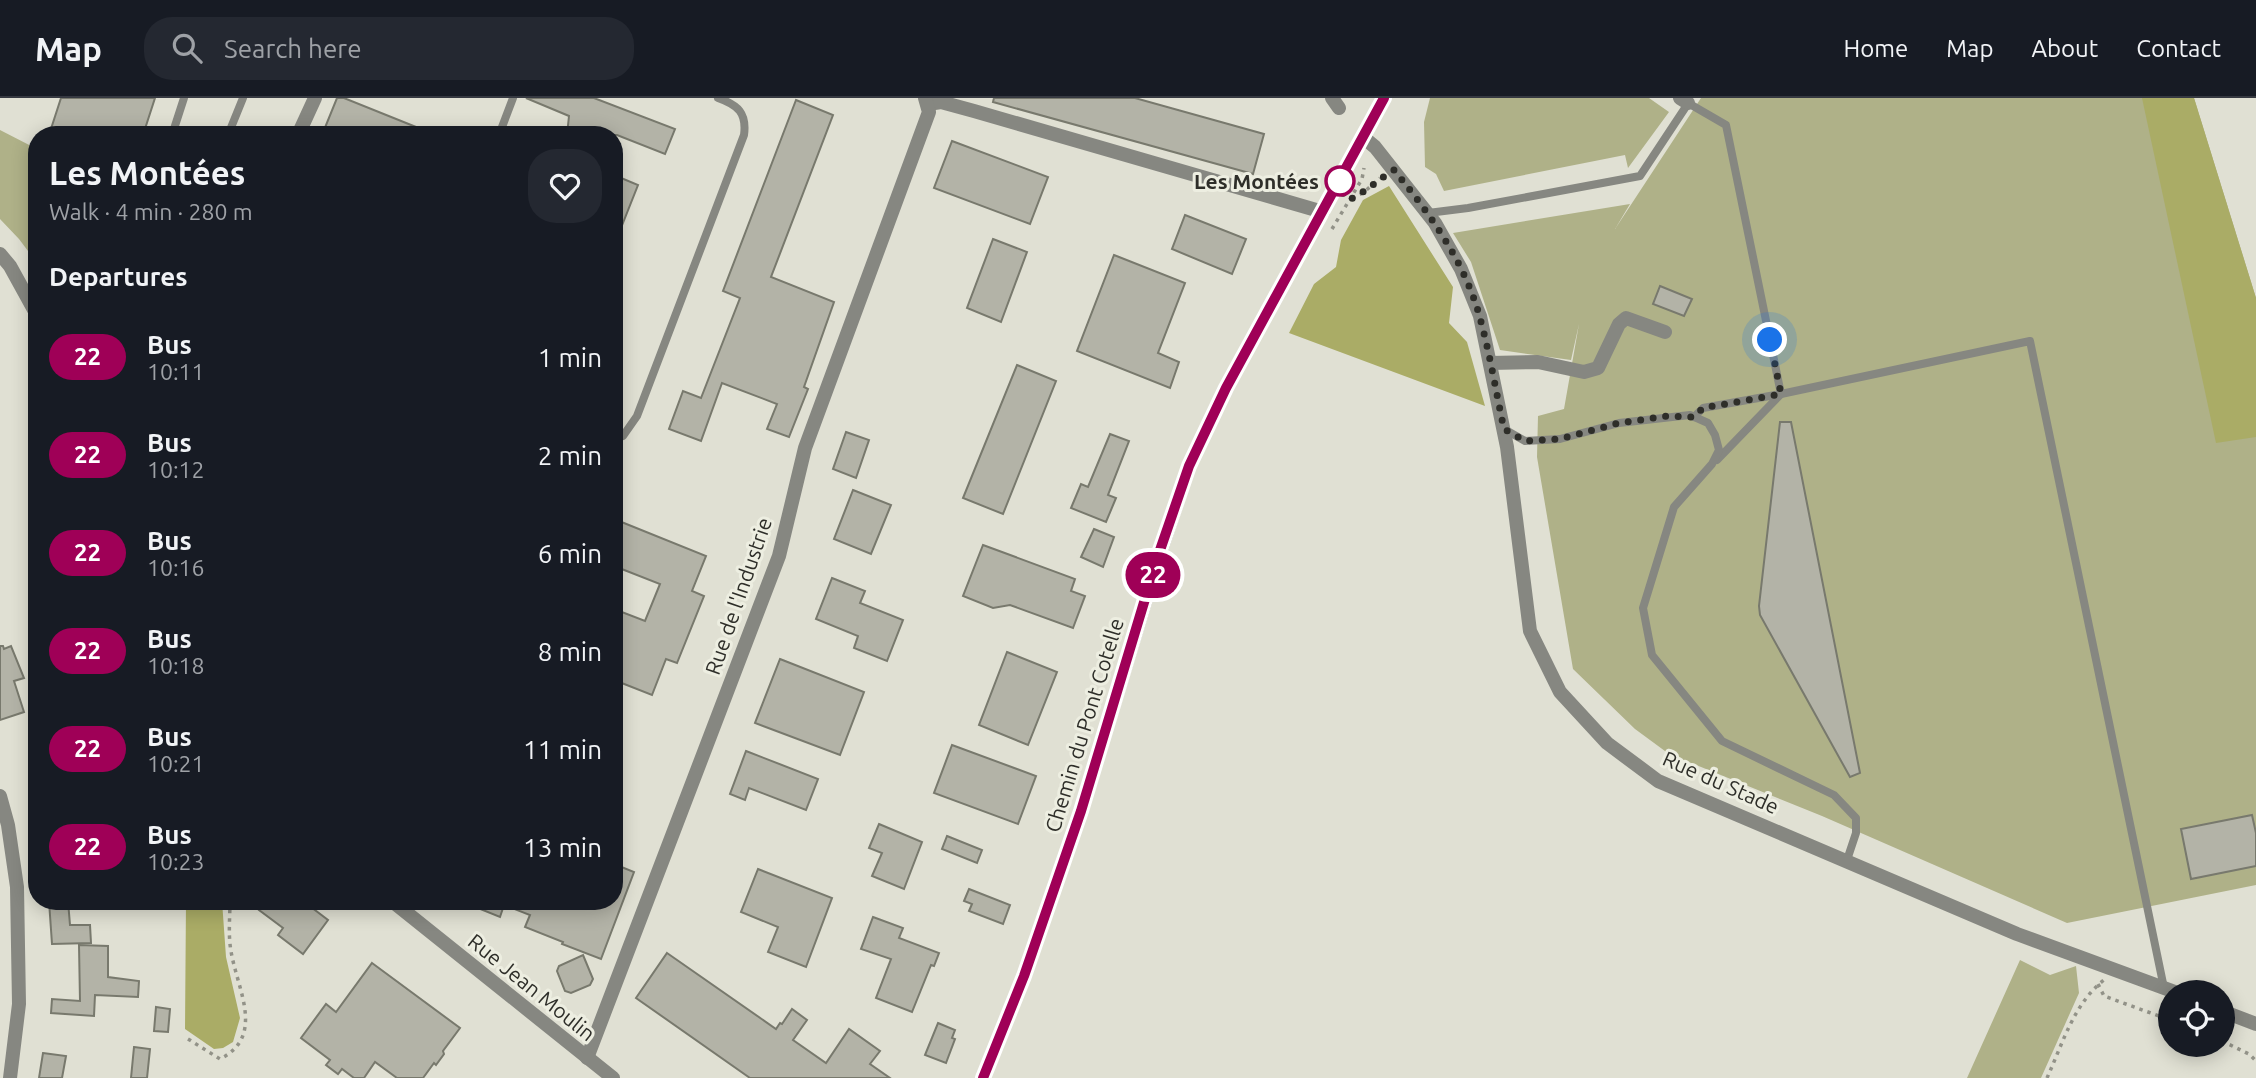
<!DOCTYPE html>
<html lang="en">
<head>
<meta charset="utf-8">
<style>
	:root { --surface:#171b24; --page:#242831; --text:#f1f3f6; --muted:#9ea1a6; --line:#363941 }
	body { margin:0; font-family:Ubuntu,sans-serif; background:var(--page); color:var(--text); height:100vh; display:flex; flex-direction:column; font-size:26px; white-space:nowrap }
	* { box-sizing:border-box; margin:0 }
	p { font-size:23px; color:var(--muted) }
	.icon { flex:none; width:38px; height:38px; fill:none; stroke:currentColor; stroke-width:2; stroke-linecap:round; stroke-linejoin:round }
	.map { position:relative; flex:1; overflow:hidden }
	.sheet { position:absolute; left:28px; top:28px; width:595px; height:784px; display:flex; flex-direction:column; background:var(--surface); border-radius:28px; box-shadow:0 4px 18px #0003 }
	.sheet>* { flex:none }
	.badge { padding:0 14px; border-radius:23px; font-size:24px; line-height:46px }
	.buttons { position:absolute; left:2158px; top:882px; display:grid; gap:14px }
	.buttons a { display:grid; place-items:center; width:77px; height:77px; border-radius:50%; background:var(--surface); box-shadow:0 4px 18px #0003; font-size:35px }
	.you { position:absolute; width:35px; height:35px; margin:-18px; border:5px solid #fff; border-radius:50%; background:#1a73e8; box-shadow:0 0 0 10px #1a73e833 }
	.map>.badge { position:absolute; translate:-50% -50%; box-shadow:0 0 0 4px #fff }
	h2 { padding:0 21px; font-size:26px; line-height:63px }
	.round { display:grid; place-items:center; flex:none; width:74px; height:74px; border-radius:28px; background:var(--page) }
	.head { display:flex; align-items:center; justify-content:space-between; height:119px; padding:0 21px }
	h1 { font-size:33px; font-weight:700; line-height:52px }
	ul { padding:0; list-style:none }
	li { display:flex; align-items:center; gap:21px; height:98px; padding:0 21px }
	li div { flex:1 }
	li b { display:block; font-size:26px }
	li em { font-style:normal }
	li .badge { min-width:77px; font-weight:700; text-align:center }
	header { display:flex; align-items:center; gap:42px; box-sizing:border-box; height:98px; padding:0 35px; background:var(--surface); border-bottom:2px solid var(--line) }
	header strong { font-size:33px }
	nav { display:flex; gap:38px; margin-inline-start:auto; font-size:24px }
	.search { width:490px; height:63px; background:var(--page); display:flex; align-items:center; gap:18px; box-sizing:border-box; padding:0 24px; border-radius:28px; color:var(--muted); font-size:26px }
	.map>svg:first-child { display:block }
	.green { fill:#afb188 }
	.forest { fill:#aaac66 }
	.building { fill:#b3b3a7; stroke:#78796d; stroke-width:2 }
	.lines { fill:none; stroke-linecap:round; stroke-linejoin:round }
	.path { stroke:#929288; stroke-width:3.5; stroke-dasharray:3.5 5; stroke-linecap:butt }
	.service { stroke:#868781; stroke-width:8 }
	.minor { stroke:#868781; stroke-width:14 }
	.tertiary { stroke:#868781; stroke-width:14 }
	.line-casing { stroke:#fff; stroke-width:16 }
	.line { stroke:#9f0057; stroke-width:10 }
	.walk { stroke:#2e2e29; stroke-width:7; stroke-dasharray:0 12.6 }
	.stop-dot { fill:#fff; stroke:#9f0057; stroke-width:3.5 }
	.labels { text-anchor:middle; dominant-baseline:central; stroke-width:6; stroke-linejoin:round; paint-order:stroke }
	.stop-label { font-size:21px; font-weight:bold; fill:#2e2e29; stroke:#edeee1; text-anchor:end }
	.street-label { font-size:21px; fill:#2e2e29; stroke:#edeee1 }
</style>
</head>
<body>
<header>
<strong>Map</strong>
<div class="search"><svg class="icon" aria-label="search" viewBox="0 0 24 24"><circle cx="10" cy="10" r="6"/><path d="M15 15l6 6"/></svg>Search here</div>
<nav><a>Home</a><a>Map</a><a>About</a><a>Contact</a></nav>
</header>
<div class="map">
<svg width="2256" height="980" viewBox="0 0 2256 980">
	<rect width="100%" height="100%" fill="#e0e0d3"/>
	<g class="green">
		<polygon points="1430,0 1649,0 1669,14 1628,70 1625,57 1444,93 1436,76 1425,69 1424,24"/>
		<polygon points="1701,0 2194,0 2256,200 2256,787 2067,825 1822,718 1669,656 1635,631 1573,571 1537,359 1538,318 1564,311 1579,226 1571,262 1500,252 1471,164 1453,135 1630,106 1615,131"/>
		<polygon points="0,32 37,51 37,92 29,106 37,109 37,165 19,141 0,121"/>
		<polygon points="2020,862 2050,877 2076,868 2079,895 2041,980 1967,980"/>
	</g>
	<g class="forest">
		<polygon points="2142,0 2194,0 2256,200 2256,339 2216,345"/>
		<polygon points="1389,88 1453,189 1449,225 1467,244 1485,308 1289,235 1314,186 1336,169 1341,142 1363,102"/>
		<polygon points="186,803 222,803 226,859 240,920 233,944 223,950 214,951 185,931"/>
	</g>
	<g class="building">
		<polygon points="61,0 155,0 143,37 49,37"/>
		<polygon points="337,0 344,0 436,37 322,37"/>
		<polygon points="526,0 594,0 675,31 665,56 617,37 567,37 569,18"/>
		<polygon points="994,0 1135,0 1264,36 1253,76 993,4"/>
		<polygon points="796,2 833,17 771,179 834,204 804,289 808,291 789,339 767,331 777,306 722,285 701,343 669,331 683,293 701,300 740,200 723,193"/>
		<polygon points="952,43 1048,79 1030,126 934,90"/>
		<polygon points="614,77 638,87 615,145 614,145"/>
		<polygon points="1185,117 1246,141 1232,176 1172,151"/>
		<polygon points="993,141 1027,154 1001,224 967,210"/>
		<polygon points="1114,157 1185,185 1158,255 1179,264 1170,290 1077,253"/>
		<polygon points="1660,188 1692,201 1684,218 1653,206"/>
		<polygon points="1017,267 1056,283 1003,416 963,400"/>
		<polygon points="1780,324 1791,324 1860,675 1850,679 1760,517 1759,508"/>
		<polygon points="846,334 869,342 856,380 833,371"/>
		<polygon points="1110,336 1129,343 1108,397 1116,400 1106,424 1071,410 1081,386 1088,389"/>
		<polygon points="853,392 891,407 871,456 834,441"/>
		<polygon points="614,421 706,458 692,493 704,498 677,565 666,561 652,597 614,582 614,511 645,523 660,486 614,468"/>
		<polygon points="1094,431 1114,439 1103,469 1081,459"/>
		<polygon points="983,447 1075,481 1071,493 1085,498 1073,530 1010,507 993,510 963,498"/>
		<polygon points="832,480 865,493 860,505 903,522 887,563 854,550 858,538 816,521"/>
		<polygon points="0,548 3,548 4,551 11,548 24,580 14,583 24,614 0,622"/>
		<polygon points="1007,554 1057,574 1028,647 979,627"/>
		<polygon points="780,561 864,594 840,657 755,625"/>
		<polygon points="952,647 1036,678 1018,726 934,695"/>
		<polygon points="746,653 818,681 806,712 749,690 745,702 730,696"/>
		<polygon points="2252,717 2256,735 2256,768 2191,781 2181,731"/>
		<polygon points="879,726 922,744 904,791 872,778 882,755 869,750"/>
		<polygon points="947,738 982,752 977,765 942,751"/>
		<polygon points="614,766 634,774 601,861 562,846 563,844 525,829 530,817 504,807 500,819 463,804 614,803"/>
		<polygon points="758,771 832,800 806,869 768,854 778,829 741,814"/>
		<polygon points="969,791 1010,807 1003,826 969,813 972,806 964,803"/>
		<polygon points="49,803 68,803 70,827 90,827 91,845 52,846"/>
		<polygon points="265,803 303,803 328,822 303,856 278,837 283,830 259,812"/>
		<polygon points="873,819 903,830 899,840 939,855 934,868 931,867 912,914 876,900 891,861 861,851"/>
		<polygon points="79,847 108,848 108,879 139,883 138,899 95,897 94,918 51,915 52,901 80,903"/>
		<polygon points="667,855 776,931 780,925 782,926 792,911 807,922 793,942 826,965 849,931 880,953 870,966 890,980 750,980 636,900"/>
		<polygon points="583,857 593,881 590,887 571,895 565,893 557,873 559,868"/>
		<polygon points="372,865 460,930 443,953 444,956 436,967 434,965 423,980 397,980 375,964 364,980 354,980 342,971 338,976 326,967 330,962 301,940 326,906 336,914"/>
		<polygon points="156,909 170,911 168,934 154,933"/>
		<polygon points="938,925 955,932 952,940 955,941 946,965 925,957"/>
		<polygon points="134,949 150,951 147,980 131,980"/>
		<polygon points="43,955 66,958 62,980 39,980"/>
	</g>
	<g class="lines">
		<g class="path">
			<polyline points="1352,100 1363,95 1380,80"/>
			<polyline points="1332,131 1362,81 1364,70"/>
			<polyline points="2098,886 2104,898 2170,922"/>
			<path d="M 188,941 L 220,961 C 266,938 237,891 231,853 C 228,837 230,819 230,803"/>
			<polyline points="2222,943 2249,956 2256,963"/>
			<path d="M 2047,980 C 2062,947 2074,905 2104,882"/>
		</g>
		<g class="service">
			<polyline points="1688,5 1726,27 1781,296 1717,362"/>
			<polyline points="172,37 184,0"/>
			<polyline points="228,37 243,0"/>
			<polyline points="499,37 513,0"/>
			<polyline points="1428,115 1468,110 1640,78 1689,4"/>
			<polyline points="1694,319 1703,310 1781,296 2030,243 2164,890"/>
			<polyline points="1504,331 1525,343 1560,341 1619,325 1690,317 1708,325 1715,337 1719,352 1712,366 1674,409 1643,510 1652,557 1722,643 1834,697 1856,720 1856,735 1847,762"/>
			<path d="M 614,340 L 623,338 L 637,318 L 744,37 C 747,15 738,7 718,0"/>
		</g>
		<g class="minor">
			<polyline points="1332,0 1339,10"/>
			<polyline points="1680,0 1688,5"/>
			<polyline points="928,6 941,4 974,13 1323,114"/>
			<polyline points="298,37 315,0"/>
			<polyline points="1363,39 1375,49 1435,125 1461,171 1480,218 1507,349 1530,533 1560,594 1607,645 1658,683 2017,836 2175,894"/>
			<polyline points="1490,265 1538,264 1584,274 1598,270 1619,226 1626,220 1665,234"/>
			<polyline points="0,698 8,727 17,789 19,906 10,980"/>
			<polyline points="2222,913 2256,926"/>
			<polyline points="587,960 779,458 805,350 929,14 925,0"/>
		</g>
		<g class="tertiary">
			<polyline points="0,156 10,168 37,217"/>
			<polyline points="392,803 613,980"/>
			<polyline points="983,980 1024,878 1081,713 1159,458 1189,368 1226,290 1384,0"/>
		</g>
	</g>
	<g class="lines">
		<defs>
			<polyline id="line" points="983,980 1024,878 1081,713 1158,458 1189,368 1226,290 1384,0"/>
		</defs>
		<use href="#line" class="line-casing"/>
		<use href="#line" class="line"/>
		<path class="walk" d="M 1340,83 L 1344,99 L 1351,101 C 1367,93 1379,81 1394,72 C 1430,116 1465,164 1480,220 C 1490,256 1496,294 1504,331 L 1525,343 L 1560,341 L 1619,325 L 1668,318 L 1694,319 L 1703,310 L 1781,296 L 1770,242"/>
	</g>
	<circle class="stop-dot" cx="1340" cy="83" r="14"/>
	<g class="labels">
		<g class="stop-label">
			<text x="1319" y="83">Les Montées</text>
		</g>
		<g class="street-label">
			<text transform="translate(738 498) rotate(-71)">Rue de l'Industrie</text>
			<text transform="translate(1084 627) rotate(-73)">Chemin du Pont Cotelle</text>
			<text transform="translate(1721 684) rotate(24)">Rue du Stade</text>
			<text transform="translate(532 889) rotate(39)">Rue Jean Moulin</text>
		</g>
	</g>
</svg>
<div class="buttons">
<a><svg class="icon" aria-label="locate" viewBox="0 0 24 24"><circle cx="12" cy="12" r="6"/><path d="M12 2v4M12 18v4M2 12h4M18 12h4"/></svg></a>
</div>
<div class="you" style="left:1770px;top:242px"></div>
<b class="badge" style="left:1153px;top:477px;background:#9f0057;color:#fff">22</b>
<section class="sheet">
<div class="head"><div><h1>Les Montées</h1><p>Walk · 4 min · 280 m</p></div><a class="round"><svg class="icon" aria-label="heart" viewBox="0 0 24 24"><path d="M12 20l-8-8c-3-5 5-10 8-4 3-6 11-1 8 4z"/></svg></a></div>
<h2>Departures</h2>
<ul>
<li><span class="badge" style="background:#9f0057;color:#fff">22</span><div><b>Bus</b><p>10:11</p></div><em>1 min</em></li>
<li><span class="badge" style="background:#9f0057;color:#fff">22</span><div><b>Bus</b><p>10:12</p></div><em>2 min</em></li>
<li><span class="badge" style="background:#9f0057;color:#fff">22</span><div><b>Bus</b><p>10:16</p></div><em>6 min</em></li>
<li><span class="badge" style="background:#9f0057;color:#fff">22</span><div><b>Bus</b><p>10:18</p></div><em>8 min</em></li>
<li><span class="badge" style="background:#9f0057;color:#fff">22</span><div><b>Bus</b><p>10:21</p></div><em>11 min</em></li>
<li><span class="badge" style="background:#9f0057;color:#fff">22</span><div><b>Bus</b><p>10:23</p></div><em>13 min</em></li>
</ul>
</section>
</div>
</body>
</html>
